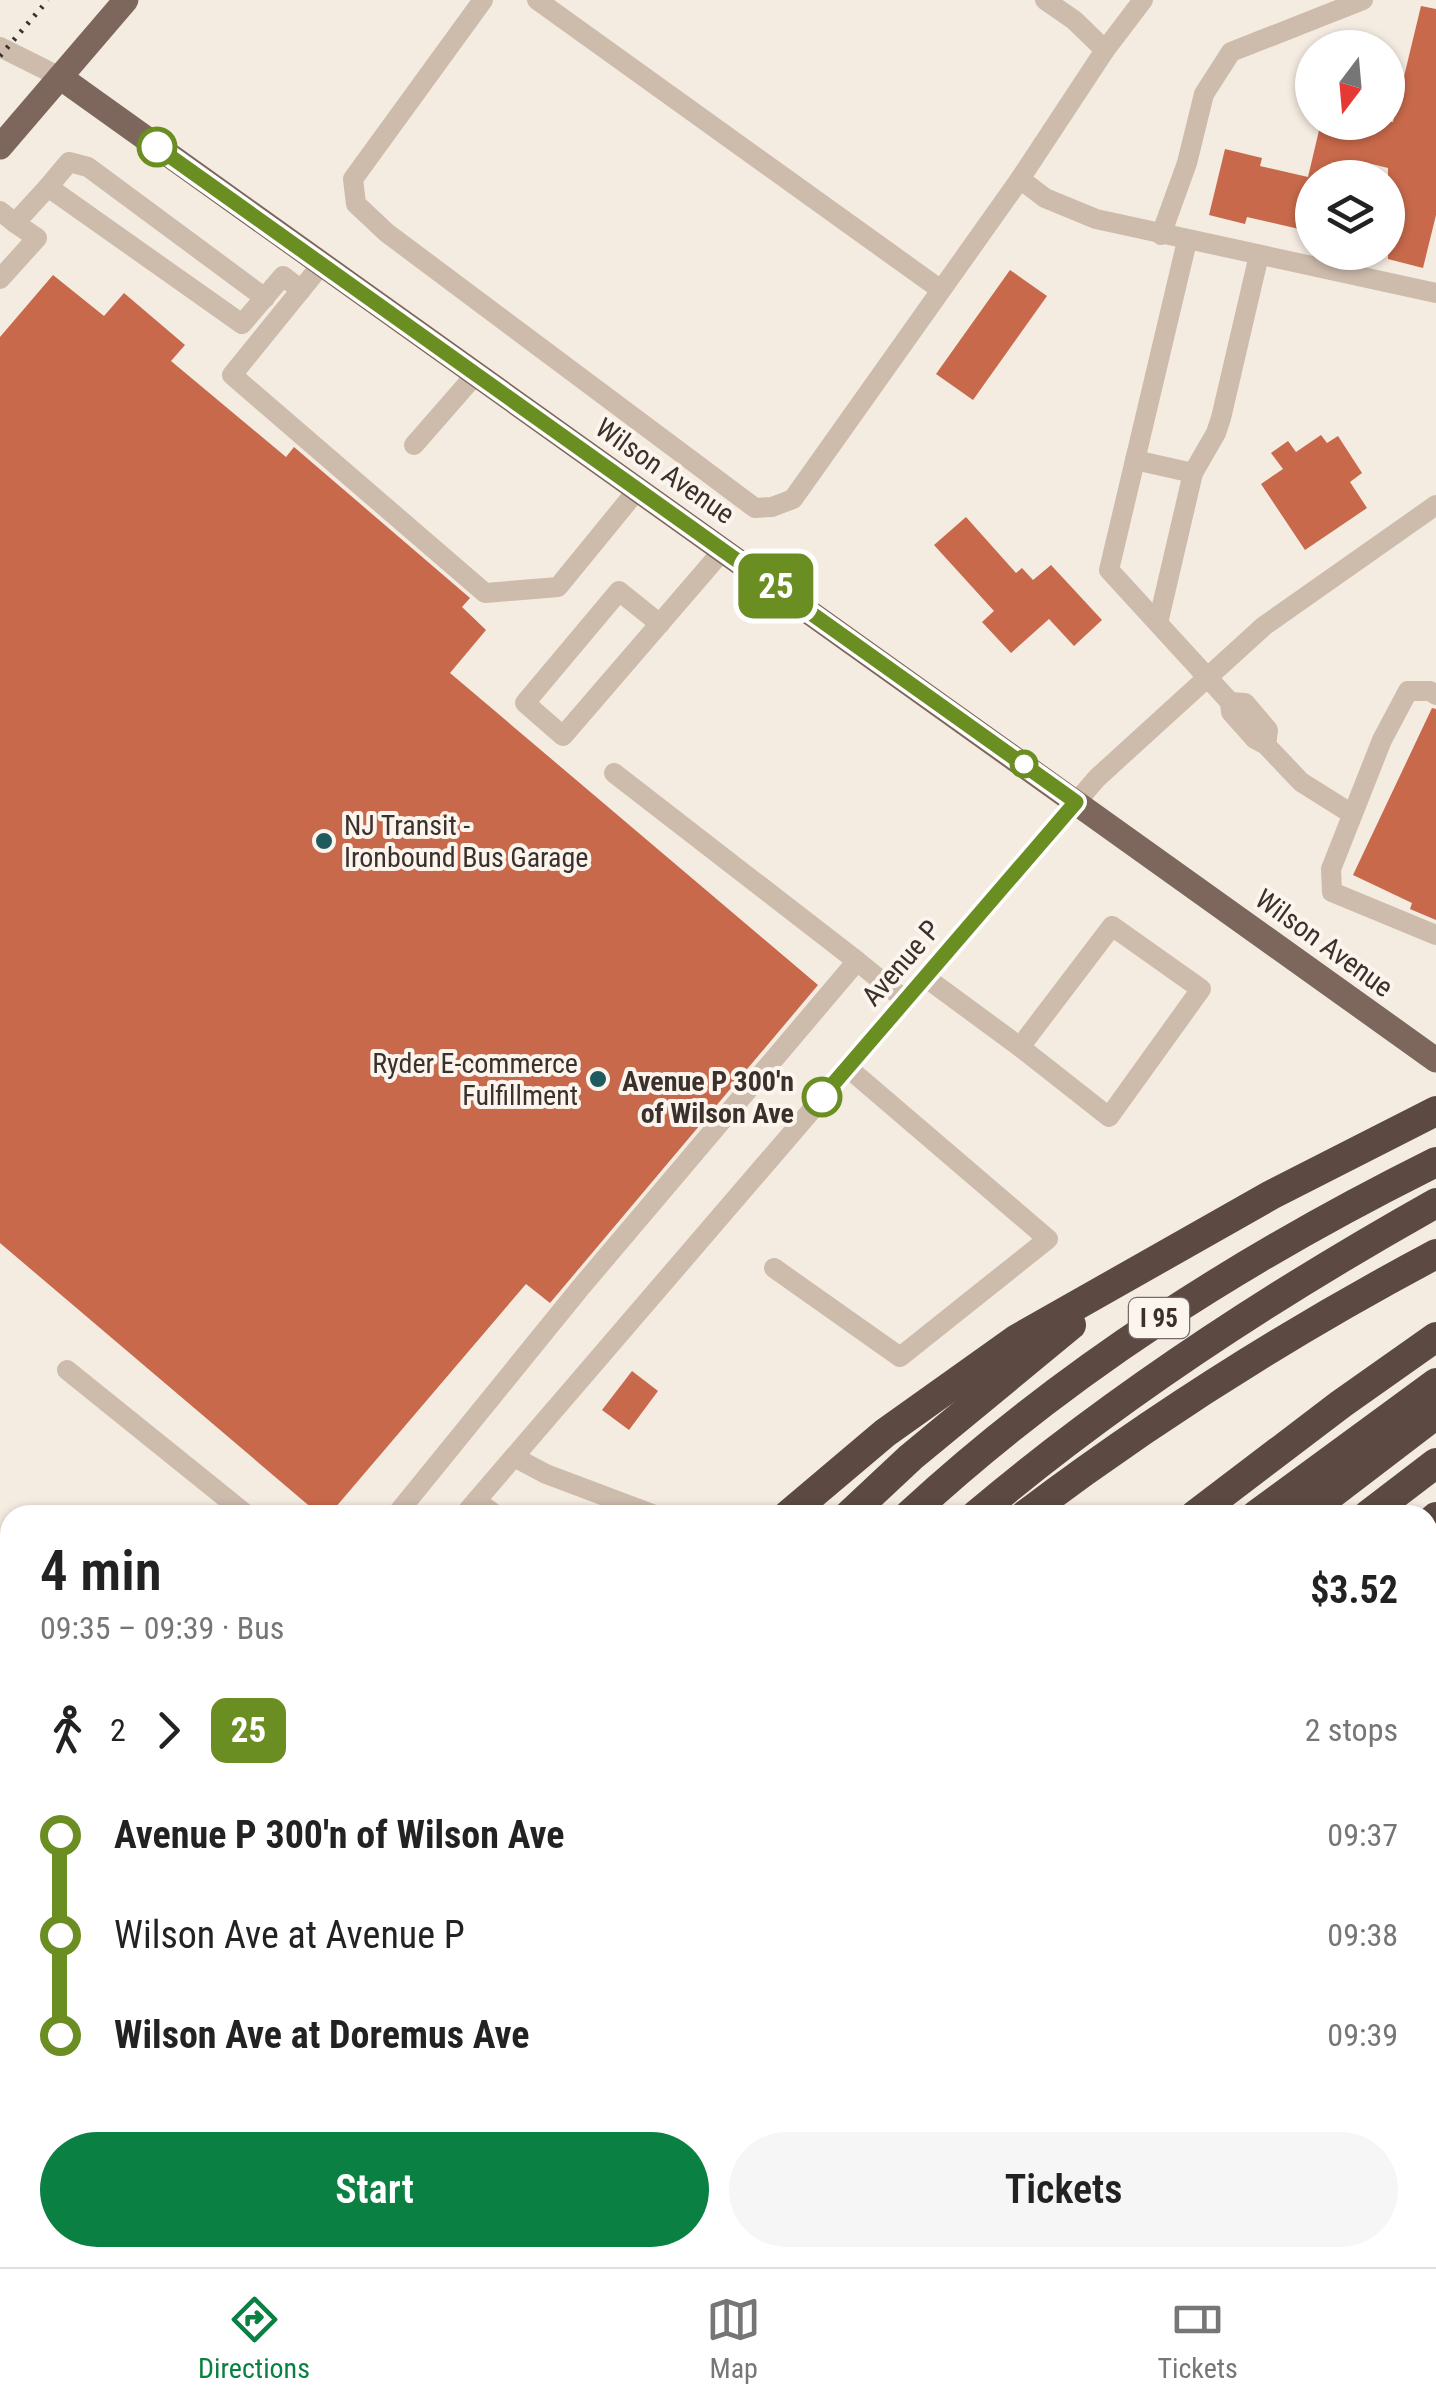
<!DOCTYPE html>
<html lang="en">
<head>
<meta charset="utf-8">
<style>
	:root { --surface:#fff; --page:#f6f6f6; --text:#222; --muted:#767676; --line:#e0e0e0; --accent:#0b8043 }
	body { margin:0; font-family:"Roboto Condensed",sans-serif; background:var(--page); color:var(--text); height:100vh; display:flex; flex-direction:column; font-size:38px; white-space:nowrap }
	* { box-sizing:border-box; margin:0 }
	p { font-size:32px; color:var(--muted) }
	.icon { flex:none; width:55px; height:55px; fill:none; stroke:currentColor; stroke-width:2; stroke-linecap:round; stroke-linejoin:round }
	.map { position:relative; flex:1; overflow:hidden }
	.sheet { position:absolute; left:0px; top:1505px; width:1438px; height:762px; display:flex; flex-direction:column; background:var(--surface); border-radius:30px 30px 0 0; box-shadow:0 2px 8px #0004 }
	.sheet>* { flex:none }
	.badge { padding:0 20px; border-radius:15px; font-size:35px; line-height:65px }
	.needle { width:65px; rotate:196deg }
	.fabs { position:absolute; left:1295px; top:30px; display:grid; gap:20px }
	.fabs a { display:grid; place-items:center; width:110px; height:110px; border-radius:50%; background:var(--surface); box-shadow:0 2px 8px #0004; font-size:50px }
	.map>.badge { position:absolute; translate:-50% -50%; box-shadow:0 0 0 5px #fff }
	.legs { display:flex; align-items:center; gap:15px; height:110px; padding:0 40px; font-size:32px }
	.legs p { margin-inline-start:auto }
	.overview { display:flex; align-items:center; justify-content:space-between; height:170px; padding:0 40px }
	h1 { font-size:55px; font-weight:600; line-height:75px }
	.button { display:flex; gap:20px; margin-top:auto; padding:20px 40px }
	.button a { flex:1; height:115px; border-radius:60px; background:var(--accent); color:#fff; font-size:40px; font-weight:600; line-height:115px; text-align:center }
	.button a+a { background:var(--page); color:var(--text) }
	ul { padding:0 40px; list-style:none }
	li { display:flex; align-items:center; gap:35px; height:100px; font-size:38px }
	li i { display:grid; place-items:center; width:15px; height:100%; margin:0 12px; background:currentColor }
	li i::after { content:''; width:25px; height:25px; margin:-12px; border:8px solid; border-radius:50%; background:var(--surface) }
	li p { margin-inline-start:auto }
	li:first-child i { background:linear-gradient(#0000 50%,currentColor 0) }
	li:last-child i { background:linear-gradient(currentColor 50%,#0000 0) }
	.tab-bar { display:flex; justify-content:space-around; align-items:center; height:140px; border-top:2px solid var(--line); background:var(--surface); font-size:28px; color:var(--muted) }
	.tab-bar a { display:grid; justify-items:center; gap:5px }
	.tab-bar .current { color:var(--accent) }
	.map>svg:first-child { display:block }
	.green { fill:#b8c4a0 }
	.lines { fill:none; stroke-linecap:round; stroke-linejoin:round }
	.stream { stroke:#7fb0b2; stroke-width:5 }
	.building { fill:#c8694b }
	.minor { stroke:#cdbbac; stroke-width:20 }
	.major { stroke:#7d675c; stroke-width:25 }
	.highway { stroke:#5c4a42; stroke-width:30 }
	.rail { stroke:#3b302b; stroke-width:5; stroke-dasharray:2.5 8; stroke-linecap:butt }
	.line-1-casing { stroke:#fff; stroke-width:22 }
	.line-1 { stroke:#6b8e23; stroke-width:15 }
	.stop-1-dot { fill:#fff; stroke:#6b8e23; stroke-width:5 }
	.poi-dot { fill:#1f5a5e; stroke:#fbf5ee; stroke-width:4 }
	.labels { text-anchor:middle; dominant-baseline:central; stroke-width:8; stroke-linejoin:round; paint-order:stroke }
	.shield { fill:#fbf5ee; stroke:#756b66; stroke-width:2.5 }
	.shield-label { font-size:25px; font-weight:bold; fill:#3b302b }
	.street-label { font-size:28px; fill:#3b302b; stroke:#fbf5ee }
	.poi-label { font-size:28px; fill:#3b302b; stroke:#fbf5ee; text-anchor:start }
	.stop-label { font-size:28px; font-weight:bold; fill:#3b302b; stroke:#fbf5ee; text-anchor:end }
</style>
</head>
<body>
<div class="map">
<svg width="1436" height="2267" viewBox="0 0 1436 2267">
	<rect width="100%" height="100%" fill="#f4ebe1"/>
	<g class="green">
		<polygon points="592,2258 676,2258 672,2267 584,2267"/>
		<polygon points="882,2258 952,2258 947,2267 875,2267"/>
	</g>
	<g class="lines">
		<polyline class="stream" points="324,2267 328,2258"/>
	</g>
	<g class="building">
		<polygon points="1421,6 1436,9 1436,215 1423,268 1388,259 1388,168 1360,161 1356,178 1308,178 1312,179 1312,232 1247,217 1245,224 1209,215 1225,149 1262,158 1260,166 1308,177 1321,122 1393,122"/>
		<polygon points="1010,270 1047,296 973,400 936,374"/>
		<polygon points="53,275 104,316 124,293 185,345 171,361 286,457 294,447 470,598 462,607 486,630 450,673 818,985 550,1303 526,1284 329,1515 320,1515 0,1243 0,337"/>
		<polygon points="1321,435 1327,443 1338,436 1362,473 1350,482 1367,508 1305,550 1261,484 1283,469 1271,453 1288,441 1296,452"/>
		<polygon points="966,517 1016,573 1022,568 1033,580 1051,565 1102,620 1074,646 1049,619 1011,653 982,622 994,611 934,545"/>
		<polygon points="1432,708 1436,709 1436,920 1410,909 1412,903 1353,875"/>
		<polygon points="632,1371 658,1391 629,1430 602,1410"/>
	</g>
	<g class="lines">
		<g class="minor">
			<polyline points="483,0 353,179 356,204 387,233 755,508 772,507 793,499 1020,179 1105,50 1143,0"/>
			<polyline points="537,0 941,290"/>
			<polyline points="1045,0 1074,20 1105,50"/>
			<polyline points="0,47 60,77"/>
			<polyline points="1020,179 1045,198 1096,219 1436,293"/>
			<polyline points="0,211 15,223 48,187"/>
			<polyline points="1161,235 1187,163 1204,94 1231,52 1363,0"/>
			<polyline points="1187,241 1109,570 1230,702 1231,712 1255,739 1266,745 1301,782 1352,814"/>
			<polyline points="322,264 232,375 485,593 558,587 638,489"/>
			<polyline points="0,279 37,238 15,223"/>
			<polyline points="265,298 88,167 69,162 48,187 242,324 283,276 301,290"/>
			<polyline points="414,445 476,374"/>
			<polyline points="1135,460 1193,473 1158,623"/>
			<polyline points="1193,473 1216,433 1221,418 1259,255"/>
			<polyline points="660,624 619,591 525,703 563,736 724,549"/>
			<polyline points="1436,695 1430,691 1408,691 1382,740 1331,869 1332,892 1436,935"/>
			<polyline points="1230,702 1245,703 1268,730 1266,745"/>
			<polyline points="614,773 857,961"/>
			<polygon points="1112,926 1201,989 1109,1117 1020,1047"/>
			<polyline points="925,977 1020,1047"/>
			<polyline points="774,1268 900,1357 1048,1239 847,1067"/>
			<polyline points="67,1370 247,1515"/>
			<polyline points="514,1457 546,1474 655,1515"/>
			<polyline points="476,1501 496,1515"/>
			<polyline points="396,1515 581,1287 857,961 905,1000"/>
			<polyline points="464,1515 1097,778 1264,626 1436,505"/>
			<polyline points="0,1609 10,1596"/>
			<polyline points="1428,1706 1436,1697"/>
			<polyline points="1428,1789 1436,1779"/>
			<polyline points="1428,1857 1436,1865"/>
			<polyline points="0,1878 10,1867"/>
			<polyline points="0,1972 10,1980"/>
			<polyline points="1428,1983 1436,1990"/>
			<polyline points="0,2057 10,2045"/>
			<polyline points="1428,2082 1436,2075"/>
			<polyline points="1299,2258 1304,2267"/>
			<polyline points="1216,2267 1225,2258"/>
		</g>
		<g class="major">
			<polyline points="60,77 1436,1060"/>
			<polyline points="0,147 126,0"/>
		</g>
		<g class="highway">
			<polyline points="788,1515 885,1433 1017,1339 1271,1195 1436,1111"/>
			<polyline points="849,1515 911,1457 1071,1325"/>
			<path d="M 909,1515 C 1066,1370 1245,1257 1436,1162"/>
			<path d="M 976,1515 C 1118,1395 1274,1294 1436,1203"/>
			<path d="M 1025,1515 C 1155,1417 1293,1330 1436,1254"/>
			<polyline points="1195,1515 1341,1404 1436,1337"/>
			<polyline points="1256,1515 1436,1383"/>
			<polyline points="1304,1515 1436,1414"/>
			<polyline points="1368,1515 1436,1463"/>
			<polyline points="1428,1524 1436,1517"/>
			<polyline points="1428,1569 1436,1562"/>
			<polyline points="1428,1595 1436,1587"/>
			<polyline points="377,2267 381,2258"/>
			<polyline points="401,2267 405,2258"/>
			<polyline points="504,2267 511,2258"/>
			<polyline points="552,2267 558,2258"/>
			<polyline points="693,2267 698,2258"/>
			<polyline points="725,2267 730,2258"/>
			<polyline points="753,2267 761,2258"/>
			<polyline points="841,2267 848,2258"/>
		</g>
		<polyline class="rail" points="0,56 48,0"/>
	</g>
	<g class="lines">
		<defs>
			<polyline id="line-1" points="157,147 1076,802 822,1097"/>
		</defs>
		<use href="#line-1" class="line-1-casing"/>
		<use href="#line-1" class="line-1"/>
	</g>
	<g class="stop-1-dot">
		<circle cx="157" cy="147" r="18"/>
		<circle cx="1024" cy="764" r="12"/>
		<circle cx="822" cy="1097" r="18"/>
	</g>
	<g class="poi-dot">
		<circle cx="324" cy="841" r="10"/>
		<circle cx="598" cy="1079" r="10"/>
	</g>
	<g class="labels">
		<rect class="shield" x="1129" y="1298" width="60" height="40" rx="8"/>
		<g class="shield-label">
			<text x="1159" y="1318">I 95</text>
		</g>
		<g class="street-label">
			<text transform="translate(665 471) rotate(35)">Wilson Avenue</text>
			<text transform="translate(1324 943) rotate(36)">Wilson Avenue</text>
			<text transform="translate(901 963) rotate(-49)">Avenue P</text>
		</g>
		<g class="poi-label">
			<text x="344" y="825">NJ Transit -<tspan x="344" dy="32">Ironbound Bus Garage</tspan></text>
			<text x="578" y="1063" text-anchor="end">Ryder E-commerce<tspan x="578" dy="32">Fulfillment</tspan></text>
		</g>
		<g class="stop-label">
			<text x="794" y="1081">Avenue P 300'n<tspan x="794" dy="32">of Wilson Ave</tspan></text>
		</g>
	</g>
</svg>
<div class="fabs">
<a><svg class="needle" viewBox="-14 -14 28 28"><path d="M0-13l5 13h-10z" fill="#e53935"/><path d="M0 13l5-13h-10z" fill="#767676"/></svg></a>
<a><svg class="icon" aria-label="layers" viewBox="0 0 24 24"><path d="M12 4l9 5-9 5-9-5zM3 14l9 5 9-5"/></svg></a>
</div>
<b class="badge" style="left:776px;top:586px;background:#6b8e23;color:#fff">25</b>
<section class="sheet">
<div class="overview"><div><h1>4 min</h1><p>09:35 – 09:39 · Bus</p></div><b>$3.52</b></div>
<div class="legs"><svg class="icon" aria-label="walk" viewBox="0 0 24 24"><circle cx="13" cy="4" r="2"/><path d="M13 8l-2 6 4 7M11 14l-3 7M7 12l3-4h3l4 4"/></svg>2<svg class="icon" aria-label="forward" viewBox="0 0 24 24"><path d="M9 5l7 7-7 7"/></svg><b class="badge" style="background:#6b8e23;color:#fff">25</b><p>2 stops</p></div>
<ul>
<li><i style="color:#6b8e23"></i><b>Avenue P 300'n of Wilson Ave</b><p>09:37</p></li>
<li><i style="color:#6b8e23"></i><span>Wilson Ave at Avenue P</span><p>09:38</p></li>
<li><i style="color:#6b8e23"></i><b>Wilson Ave at Doremus Ave</b><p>09:39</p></li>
</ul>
<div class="button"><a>Start</a><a>Tickets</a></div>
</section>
</div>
<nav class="tab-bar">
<a class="current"><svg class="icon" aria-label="directions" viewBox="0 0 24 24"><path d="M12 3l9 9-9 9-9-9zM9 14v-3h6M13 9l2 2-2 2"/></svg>Directions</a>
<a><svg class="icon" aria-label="map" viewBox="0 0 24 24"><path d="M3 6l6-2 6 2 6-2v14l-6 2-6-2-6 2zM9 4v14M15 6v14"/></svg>Map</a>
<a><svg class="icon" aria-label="tickets" viewBox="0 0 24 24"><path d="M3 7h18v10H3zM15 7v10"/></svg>Tickets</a>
</nav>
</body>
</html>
